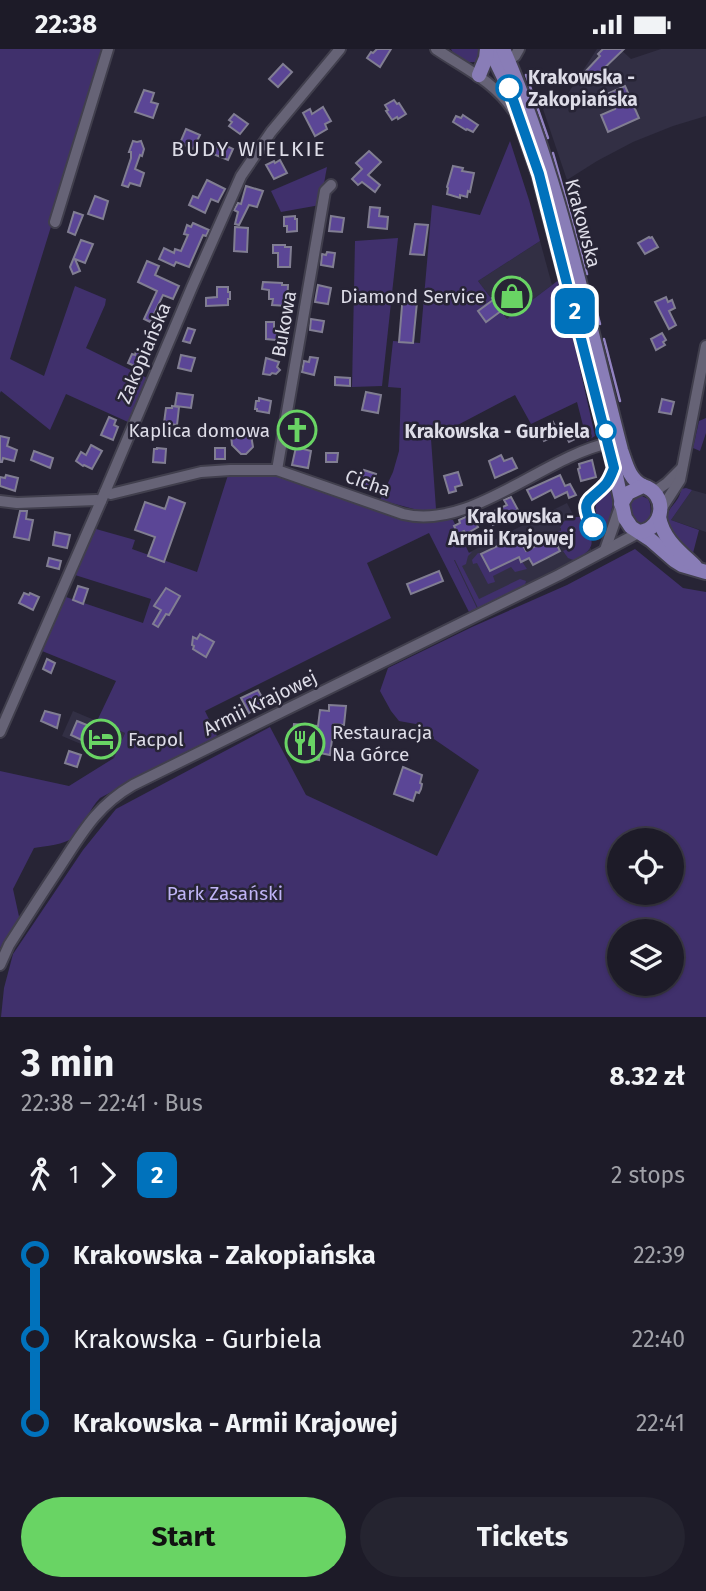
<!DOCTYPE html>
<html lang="en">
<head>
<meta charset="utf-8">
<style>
	:root { --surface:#1d1b28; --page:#252430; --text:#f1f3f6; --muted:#a0a1a8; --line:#3b3945; --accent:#69d464 }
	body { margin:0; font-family:"Fira Sans",sans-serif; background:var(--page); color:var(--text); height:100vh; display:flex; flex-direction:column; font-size:26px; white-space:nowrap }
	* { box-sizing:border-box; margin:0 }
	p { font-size:23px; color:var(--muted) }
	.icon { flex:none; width:38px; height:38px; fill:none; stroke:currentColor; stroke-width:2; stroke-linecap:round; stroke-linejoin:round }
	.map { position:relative; height:968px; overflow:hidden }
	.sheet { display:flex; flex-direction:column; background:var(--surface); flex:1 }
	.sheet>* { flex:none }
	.badge { padding:0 14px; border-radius:10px; font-size:24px; line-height:46px }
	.buttons { position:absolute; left:607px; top:779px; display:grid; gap:14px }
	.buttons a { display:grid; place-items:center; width:77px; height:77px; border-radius:50%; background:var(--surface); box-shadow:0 2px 5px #0004,0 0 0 2px var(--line); font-size:35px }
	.map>.badge { position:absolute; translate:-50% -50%; box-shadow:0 0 0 4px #fff }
	.legs { display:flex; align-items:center; gap:10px; height:77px; padding:0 21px; font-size:23px }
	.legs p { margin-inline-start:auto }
	.head { display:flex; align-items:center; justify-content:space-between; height:119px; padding:0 21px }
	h1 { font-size:38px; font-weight:700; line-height:52px }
	.action { display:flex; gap:14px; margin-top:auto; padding:14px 21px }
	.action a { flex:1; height:80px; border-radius:42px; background:var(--accent); color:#111; font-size:28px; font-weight:700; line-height:80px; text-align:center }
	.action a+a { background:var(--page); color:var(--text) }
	ul { padding:0 21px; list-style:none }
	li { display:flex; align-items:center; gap:24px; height:84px; font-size:26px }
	li i { display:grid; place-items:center; width:10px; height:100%; margin:0 9px; background:currentColor }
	li i::after { content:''; width:18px; height:18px; margin:-9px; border:5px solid; border-radius:50%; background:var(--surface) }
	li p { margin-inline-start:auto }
	li:first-child i { background:linear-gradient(#0000 50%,currentColor 0) }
	li:last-child i { background:linear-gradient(currentColor 50%,#0000 0) }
	.status { display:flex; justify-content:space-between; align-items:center; height:49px; padding:0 35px; background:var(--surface); direction:ltr }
	.status svg { height:19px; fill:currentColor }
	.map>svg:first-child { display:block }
	.built { fill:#322f44 }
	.green { fill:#40306c; fill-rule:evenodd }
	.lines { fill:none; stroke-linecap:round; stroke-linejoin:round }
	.stream { stroke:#9283c1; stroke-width:2.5 }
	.building { fill:#5b4696; stroke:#817e92; stroke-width:2 }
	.minor-casing { stroke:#413f4d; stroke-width:14 }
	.major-casing { stroke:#413f4d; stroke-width:18 }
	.minor { stroke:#666376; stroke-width:10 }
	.major { stroke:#897db7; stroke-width:14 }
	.line-1-casing { stroke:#fff; stroke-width:16 }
	.line-1 { stroke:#0072bc; stroke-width:10 }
	.stop-1-dot { fill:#fff; stroke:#0072bc; stroke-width:3.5 }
	.labels { text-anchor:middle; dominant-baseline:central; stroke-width:5; stroke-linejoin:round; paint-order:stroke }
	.stop-label { font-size:19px; font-weight:bold; fill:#dedde8; stroke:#272435; text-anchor:end }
	.street-label { font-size:19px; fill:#dedde8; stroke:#272435 }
	.poi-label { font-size:19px; fill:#dedde8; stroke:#272435; text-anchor:end }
	.park-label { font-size:19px; fill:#c0b4f6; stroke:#272435 }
	.neighbourhood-label { font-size:21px; letter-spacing:2px; fill:#dedde8; stroke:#272435 }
</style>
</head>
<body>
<div class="status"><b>22:38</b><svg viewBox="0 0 49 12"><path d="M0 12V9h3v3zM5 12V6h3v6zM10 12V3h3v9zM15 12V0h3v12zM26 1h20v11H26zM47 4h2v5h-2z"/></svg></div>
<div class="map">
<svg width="706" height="968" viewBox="0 0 706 968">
	<rect width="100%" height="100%" fill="#272435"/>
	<g class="built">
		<polygon points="597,0 620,0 631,10 661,0 706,0 706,67 673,77 633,93 597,112 567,131 543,60 567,46"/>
		<polygon points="540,192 552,236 507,270 478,232"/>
		<polygon points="692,441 706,445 706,483 671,471"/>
		<polygon points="567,454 592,502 477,559 454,511"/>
		<polygon points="73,662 125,684 114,709 62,687"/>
	</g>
	<g class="green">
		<polygon points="0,0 106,0 10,310 44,327 75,237 106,250 105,256 86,299 147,329 128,373 66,345 50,381 1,342 0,344"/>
		<path d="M 451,0 L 480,0 L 480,5 L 475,13 C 465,14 455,9 451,0 Z"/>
		<polygon points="510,92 529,151 540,192 478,232 507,270 560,230 595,387 587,392 577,353 531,375 515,346 431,390 436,460 425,463 380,451 393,423 399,402 401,339 388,338 393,292 420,294 432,156 480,166"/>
		<polygon points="327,118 320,156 281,163 271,142"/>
		<polygon points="398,189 382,337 352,338 355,192"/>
		<polygon points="706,369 706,384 700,402 693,399 699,372"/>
		<path d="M 228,426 L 276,427 L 407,470 L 453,471 L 469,504 L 472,503 L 468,507 L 466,515 L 462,517 L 479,550 L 520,530 L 526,532 L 525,536 L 478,559 L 455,511 L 454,511 L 477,559 L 469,563 L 429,484 L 367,514 L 391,569 L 205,662 L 217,687 L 100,749 C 89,760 83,779 74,788 C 64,796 46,797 34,799 L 13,840 L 20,872 L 0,899 L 0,722 L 69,737 L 114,709 L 125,684 L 97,672 L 116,632 L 42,602 L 66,548 L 143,574 L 151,550 L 75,526 L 96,480 L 135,491 L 132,500 L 197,523 Z"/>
		<path d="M 686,439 L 692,441 L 671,471 L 699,481 L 693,504 C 678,492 657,482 670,460 C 675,453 680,449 681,440 Z"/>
		<path d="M 610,440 C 615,454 611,469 605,481 C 593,460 590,457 610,440 Z"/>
		<path d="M 637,447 L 642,447 L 648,450 C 652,456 651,467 648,473 C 630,479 632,465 630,452 Z"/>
		<path d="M 573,468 L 580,468 L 585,478 L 584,479 L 587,485 L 589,485 C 595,495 590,501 582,507 L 583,509 L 576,512 L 568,509 L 563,502 L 572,498 L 568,490 L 559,494 C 557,490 557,487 558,482 L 561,482 L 561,479 L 560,479 L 563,473 Z"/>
		<path d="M 635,500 L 683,539 L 706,543 L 706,968 L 1,968 L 4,939 L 13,905 L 83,801 L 116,760 L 270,678 L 306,746 L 437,807 L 479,721 L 431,688 L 421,676 L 399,672 L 391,662 L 380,642 L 388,619 L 472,578 L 567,536 ZM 620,791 L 672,791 L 672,844 L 620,844 ZM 620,882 L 672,882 L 672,934 L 620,934 Z"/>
		<polygon points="478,504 481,505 490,522 519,508 527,520 515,523 511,518 493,527 495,533 488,535 477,514 473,515 472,511"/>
	</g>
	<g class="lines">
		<g class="stream">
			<polyline points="526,26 548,89"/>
			<polyline points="553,104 587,225"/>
			<polyline points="591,240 600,275"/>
			<polyline points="604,290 620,352"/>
		</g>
	</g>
	<g class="building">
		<polygon points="377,0 391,0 380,18 367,9 371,3 373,4"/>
		<polygon points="603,0 624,0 593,30 585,23 600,7 598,5"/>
		<polygon points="283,15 292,23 278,38 269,30"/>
		<polygon points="625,37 639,69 608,83 601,66 615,60 609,44"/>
		<polygon points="144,41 154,44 151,53 158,55 153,69 135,63"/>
		<polygon points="394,51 397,55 399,54 406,65 398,70 397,68 392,71 386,62 388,61 385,56"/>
		<polygon points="323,58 331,72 325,75 327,80 315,87 303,64 310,60 312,65"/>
		<polygon points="234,65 248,75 240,85 229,77 232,73 229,71"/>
		<polygon points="463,66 478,76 473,83 467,80 466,81 453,73 456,67 461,69"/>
		<polygon points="186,80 200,86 193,100 180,94"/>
		<polygon points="133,92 137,93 141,92 144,100 142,107 140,106 135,120 144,124 140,137 130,134 128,138 122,136 131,109 131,103 129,103"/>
		<polygon points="218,93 233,100 228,111 213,105"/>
		<polygon points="369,102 381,113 368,126 380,136 375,143 362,133 358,136 352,130 362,120 356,114"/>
		<polygon points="280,111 287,124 274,130 266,116 274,112 275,114"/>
		<polygon points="453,117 463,119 462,122 474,124 470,143 468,142 467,148 460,146 460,149 447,145 448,139 447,138"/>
		<polygon points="207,131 225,140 218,153 211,150 205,164 189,156 193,147 198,149"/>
		<polygon points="246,137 263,142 257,158 249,156 239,176 235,175 238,163 234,161 238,154 241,155"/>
		<polygon points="95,147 108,152 103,170 88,165"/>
		<polygon points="370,158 380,159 379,167 388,168 387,180 368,178"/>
		<polygon points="74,163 83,166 75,186 68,183"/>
		<polygon points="295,167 295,170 297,170 297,182 287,183 287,177 284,177 284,168"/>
		<polygon points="331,167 344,169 342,183 329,182"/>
		<polygon points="193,174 209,181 206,187 203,186 189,218 176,213 174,217 159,210 164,199 174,204 175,200 181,202 188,186 184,185 187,176 191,178"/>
		<polygon points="415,175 428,176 424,206 410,205"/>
		<polygon points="235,178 248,179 247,203 234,202"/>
		<polygon points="649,188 650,189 652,188 658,198 645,205 638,194"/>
		<polygon points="81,191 93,195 85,214 75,210 80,222 73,225 70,218"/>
		<polygon points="273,196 285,196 285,198 291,198 290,218 278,218 278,204 273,204"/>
		<polygon points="327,203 335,204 333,218 321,216 322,205 326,206"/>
		<polygon points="147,212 159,217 155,226 179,237 173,250 163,246 150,273 144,270 157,242 138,233"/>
		<polygon points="520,229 531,244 504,265 501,262 486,273 478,262 493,251 492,249"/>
		<polygon points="263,233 282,234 282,236 288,236 287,257 272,256 273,250 269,250 269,241 262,240"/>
		<polygon points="318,236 331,239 328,255 315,253"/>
		<polygon points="217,238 228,238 228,243 230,243 230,250 228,250 228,256 206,257 206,249 217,248"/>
		<polygon points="403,245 415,246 414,253 417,253 413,294 399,293"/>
		<polygon points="666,248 668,253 672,251 675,259 669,262 676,276 669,280 655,253"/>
		<polygon points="311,270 324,272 322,283 310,281"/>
		<polygon points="266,273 274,273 274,283 287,285 286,292 266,290"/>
		<polygon points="188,279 195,281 190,294 183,292"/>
		<polygon points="662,284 666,291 663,293 665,296 656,301 651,290"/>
		<polygon points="136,302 149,307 143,321 128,314 132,305 135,306"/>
		<polygon points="181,306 195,309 191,322 178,319"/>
		<polygon points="310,308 318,309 314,326 302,323 304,312 309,313"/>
		<polygon points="266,309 279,313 277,318 280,321 276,325 272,324 270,326 263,325"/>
		<polygon points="335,328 350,329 350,337 335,336"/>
		<polygon points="366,343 381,346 378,364 362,361"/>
		<polygon points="177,344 193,346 191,359 175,357"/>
		<polygon points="259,349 271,352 269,364 257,362 257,360 255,360 256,352 259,352"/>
		<polygon points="662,350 674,353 671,365 659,363"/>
		<polygon points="172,357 179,358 177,376 164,374 166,359 172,359"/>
		<polygon points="109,368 116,371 114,376 118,378 113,391 101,386"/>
		<polygon points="294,371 304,373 302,386 291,384"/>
		<polygon points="553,373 559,385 544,392 539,381"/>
		<polygon points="574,378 579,388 569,393 564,383"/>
		<polygon points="231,386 251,386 253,398 246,405 241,405 232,396"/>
		<polygon points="0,387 9,389 7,397 17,401 14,412 3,409 2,413 0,413"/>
		<polygon points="91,396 102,402 92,420 84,416 83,417 76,412 81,403 86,406"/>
		<polygon points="296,398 311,402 308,419 292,416"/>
		<polygon points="157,399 166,400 165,414 153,413 154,400 157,400"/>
		<rect x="215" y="399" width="10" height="11"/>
		<polygon points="34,402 53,409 50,419 31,411"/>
		<polygon points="326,404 338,404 337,413 326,413"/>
		<polygon points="501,406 504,412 512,409 517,419 495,429 489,412"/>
		<polygon points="592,411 596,428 581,432 578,420 580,419 579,415"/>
		<polygon points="364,421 376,425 372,439 360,435"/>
		<polygon points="458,423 462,436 455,438 456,442 449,444 444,427"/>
		<polygon points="6,426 18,429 15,442 0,437 0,428 5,429"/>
		<polygon points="560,426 565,437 570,435 576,446 569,449 567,443 555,449 551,441 532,451 527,441"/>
		<polygon points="169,448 185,454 164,513 148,507 155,488 135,481 145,453 165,460"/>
		<polygon points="511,448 518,461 506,467 507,469 493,476 488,465 507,456 504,451"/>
		<polygon points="20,462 27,462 26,470 33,471 29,491 14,488"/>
		<polygon points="472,465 478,478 466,485 464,482 458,485 454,477 460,474 459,471"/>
		<polygon points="55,483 70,486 67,499 53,496"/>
		<polygon points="553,488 560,502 533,516 529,509 521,513 519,508 490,522 481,505 510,491 512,495 520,491 526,502"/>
		<polygon points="49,509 61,512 59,520 47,517"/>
		<polygon points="439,522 443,532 411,545 407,535"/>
		<polygon points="78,537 88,540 83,555 73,551"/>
		<polygon points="166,539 180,547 169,566 166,565 158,578 153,575 161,561 154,557"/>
		<polygon points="24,544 29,546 30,544 39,548 33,561 19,554"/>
		<polygon points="200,585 214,593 206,608 193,600 194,597 192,596 193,588 197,590"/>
		<polygon points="47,610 55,614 51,624 43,620"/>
		<polygon points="258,641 265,654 249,664 241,649"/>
		<polygon points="329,656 346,657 344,676 334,675 330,706 320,704 319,711 291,706 294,675 318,677 320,661 329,662"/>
		<polygon points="45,662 60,666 57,679 41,672"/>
		<polygon points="77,672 114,687 109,701 102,698 101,702 83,695 84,692 71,686"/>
		<polygon points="69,702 81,706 77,718 65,714"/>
		<polygon points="403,718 422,726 420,734 422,735 421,740 419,744 416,743 413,752 394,745"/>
	</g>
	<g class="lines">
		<defs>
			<g id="minor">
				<path d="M 436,0 C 464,19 494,32 513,61"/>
				<polyline points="508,11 515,7 519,0"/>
				<polyline points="55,173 108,0"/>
				<polyline points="277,421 325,142 331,136"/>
				<path d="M 105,443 L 111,445 L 201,423 L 230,421 L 277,421 L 403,465 C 470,482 543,408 609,394"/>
				<polyline points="654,443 667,434 682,419"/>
				<polyline points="0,452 17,454 96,451 101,452"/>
				<polyline points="660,462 680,431 706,297"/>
				<polyline points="605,501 621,455"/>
				<polyline points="0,683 105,443 192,238 241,127 271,83 340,0"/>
				<path d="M 0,916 L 9,896 C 25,871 41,846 57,822 C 81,786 95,758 133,736 L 559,526 L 640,483"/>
			</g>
			<g id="major">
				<polyline points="490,0 509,39 539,125 609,394 625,469 631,478 651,491 674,511 682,516 706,523"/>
				<path d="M 503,0 C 559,128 586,266 621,401 C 626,415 629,430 643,437"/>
				<polyline points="479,26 486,9 487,0"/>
				<path d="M 621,455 L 628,444 L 643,437 C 668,444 665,479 640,483"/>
				<path d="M 659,468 C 663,490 679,502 695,517"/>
			</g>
		</defs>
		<use href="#minor" class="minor-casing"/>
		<use href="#major" class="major-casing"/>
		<use href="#minor" class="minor"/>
		<use href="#major" class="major"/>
	</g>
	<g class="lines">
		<defs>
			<path id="line-1" d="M 509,39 L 539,125 L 614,419 C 612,424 610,430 606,435 C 590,453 578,449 593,478"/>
		</defs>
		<use href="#line-1" class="line-1-casing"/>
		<use href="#line-1" class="line-1"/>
	</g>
	<defs>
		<symbol id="shop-ring" viewBox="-11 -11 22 22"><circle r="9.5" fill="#272435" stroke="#69d464" stroke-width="1.5"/><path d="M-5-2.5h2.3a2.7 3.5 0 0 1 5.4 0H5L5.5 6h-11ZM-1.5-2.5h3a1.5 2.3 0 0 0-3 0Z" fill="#69d464"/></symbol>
		<symbol id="church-ring" viewBox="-11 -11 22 22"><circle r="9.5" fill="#272435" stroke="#69d464" stroke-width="1.5"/><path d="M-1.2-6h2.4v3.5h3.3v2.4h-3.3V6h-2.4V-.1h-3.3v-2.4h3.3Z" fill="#69d464"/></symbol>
		<symbol id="hotel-ring" viewBox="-11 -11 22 22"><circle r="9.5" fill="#272435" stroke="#69d464" stroke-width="1.5"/><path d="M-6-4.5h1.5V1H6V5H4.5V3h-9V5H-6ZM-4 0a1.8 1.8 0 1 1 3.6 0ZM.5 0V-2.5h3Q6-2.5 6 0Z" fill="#69d464"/></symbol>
		<symbol id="restaurant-ring" viewBox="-11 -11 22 22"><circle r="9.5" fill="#272435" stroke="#69d464" stroke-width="1.5"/><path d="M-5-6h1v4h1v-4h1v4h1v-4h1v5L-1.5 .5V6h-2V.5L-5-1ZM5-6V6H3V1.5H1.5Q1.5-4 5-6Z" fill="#69d464"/></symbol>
	</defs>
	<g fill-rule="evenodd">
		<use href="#shop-ring" x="490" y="225" width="44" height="44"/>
		<use href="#church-ring" x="275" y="359" width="44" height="44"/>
		<use href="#hotel-ring" x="79" y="668" width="44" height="44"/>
		<use href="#restaurant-ring" x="283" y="672" width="44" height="44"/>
	</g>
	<g class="stop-1-dot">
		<circle cx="509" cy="39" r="12"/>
		<circle cx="606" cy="382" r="9"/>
		<circle cx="593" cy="478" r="12"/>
	</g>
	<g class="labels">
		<g class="stop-label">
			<text x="528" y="28" text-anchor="start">Krakowska -<tspan x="528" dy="22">Zakopiańska</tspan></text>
			<text x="590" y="382">Krakowska - Gurbiela</text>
			<text x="574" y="467">Krakowska -<tspan x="574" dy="22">Armii Krajowej</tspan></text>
		</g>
		<g class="street-label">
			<text transform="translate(583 174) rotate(75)">Krakowska</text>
			<text transform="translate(284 275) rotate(-80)">Bukowa</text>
			<text transform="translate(144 304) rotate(-67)">Zakopiańska</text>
			<text transform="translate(368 434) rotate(19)">Cicha</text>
			<text transform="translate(260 654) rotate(-26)">Armii Krajowej</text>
		</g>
		<g class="poi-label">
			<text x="485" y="247">Diamond Service</text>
			<text x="270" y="381">Kaplica domowa</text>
			<text x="332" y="683" text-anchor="start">Restauracja<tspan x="332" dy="22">Na Górce</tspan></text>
			<text x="128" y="690" text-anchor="start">Facpol</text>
		</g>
		<g class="park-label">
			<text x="225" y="844">Park Zasański</text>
		</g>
		<g class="neighbourhood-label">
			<text x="249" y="100">BUDY WIELKIE</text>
		</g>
	</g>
</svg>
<div class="buttons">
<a><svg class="icon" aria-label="locate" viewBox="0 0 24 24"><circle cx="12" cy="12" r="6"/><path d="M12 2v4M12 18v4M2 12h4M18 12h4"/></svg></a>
<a><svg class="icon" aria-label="layers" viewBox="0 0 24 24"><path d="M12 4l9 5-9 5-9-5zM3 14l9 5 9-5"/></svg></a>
</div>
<b class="badge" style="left:575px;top:262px;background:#0072bc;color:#fff">2</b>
</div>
<section class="sheet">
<div class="head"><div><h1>3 min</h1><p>22:38 – 22:41 · Bus</p></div><b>8.32 zł</b></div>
<div class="legs"><svg class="icon" aria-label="walk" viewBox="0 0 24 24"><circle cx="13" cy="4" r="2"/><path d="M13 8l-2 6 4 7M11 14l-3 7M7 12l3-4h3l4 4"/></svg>1<svg class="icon" aria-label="forward" viewBox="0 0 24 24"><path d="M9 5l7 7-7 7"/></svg><b class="badge" style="background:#0072bc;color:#fff">2</b><p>2 stops</p></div>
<ul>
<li><i style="color:#0072bc"></i><b>Krakowska - Zakopiańska</b><p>22:39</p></li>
<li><i style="color:#0072bc"></i><span>Krakowska - Gurbiela</span><p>22:40</p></li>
<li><i style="color:#0072bc"></i><b>Krakowska - Armii Krajowej</b><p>22:41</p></li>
</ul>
<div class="action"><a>Start</a><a>Tickets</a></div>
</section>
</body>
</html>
